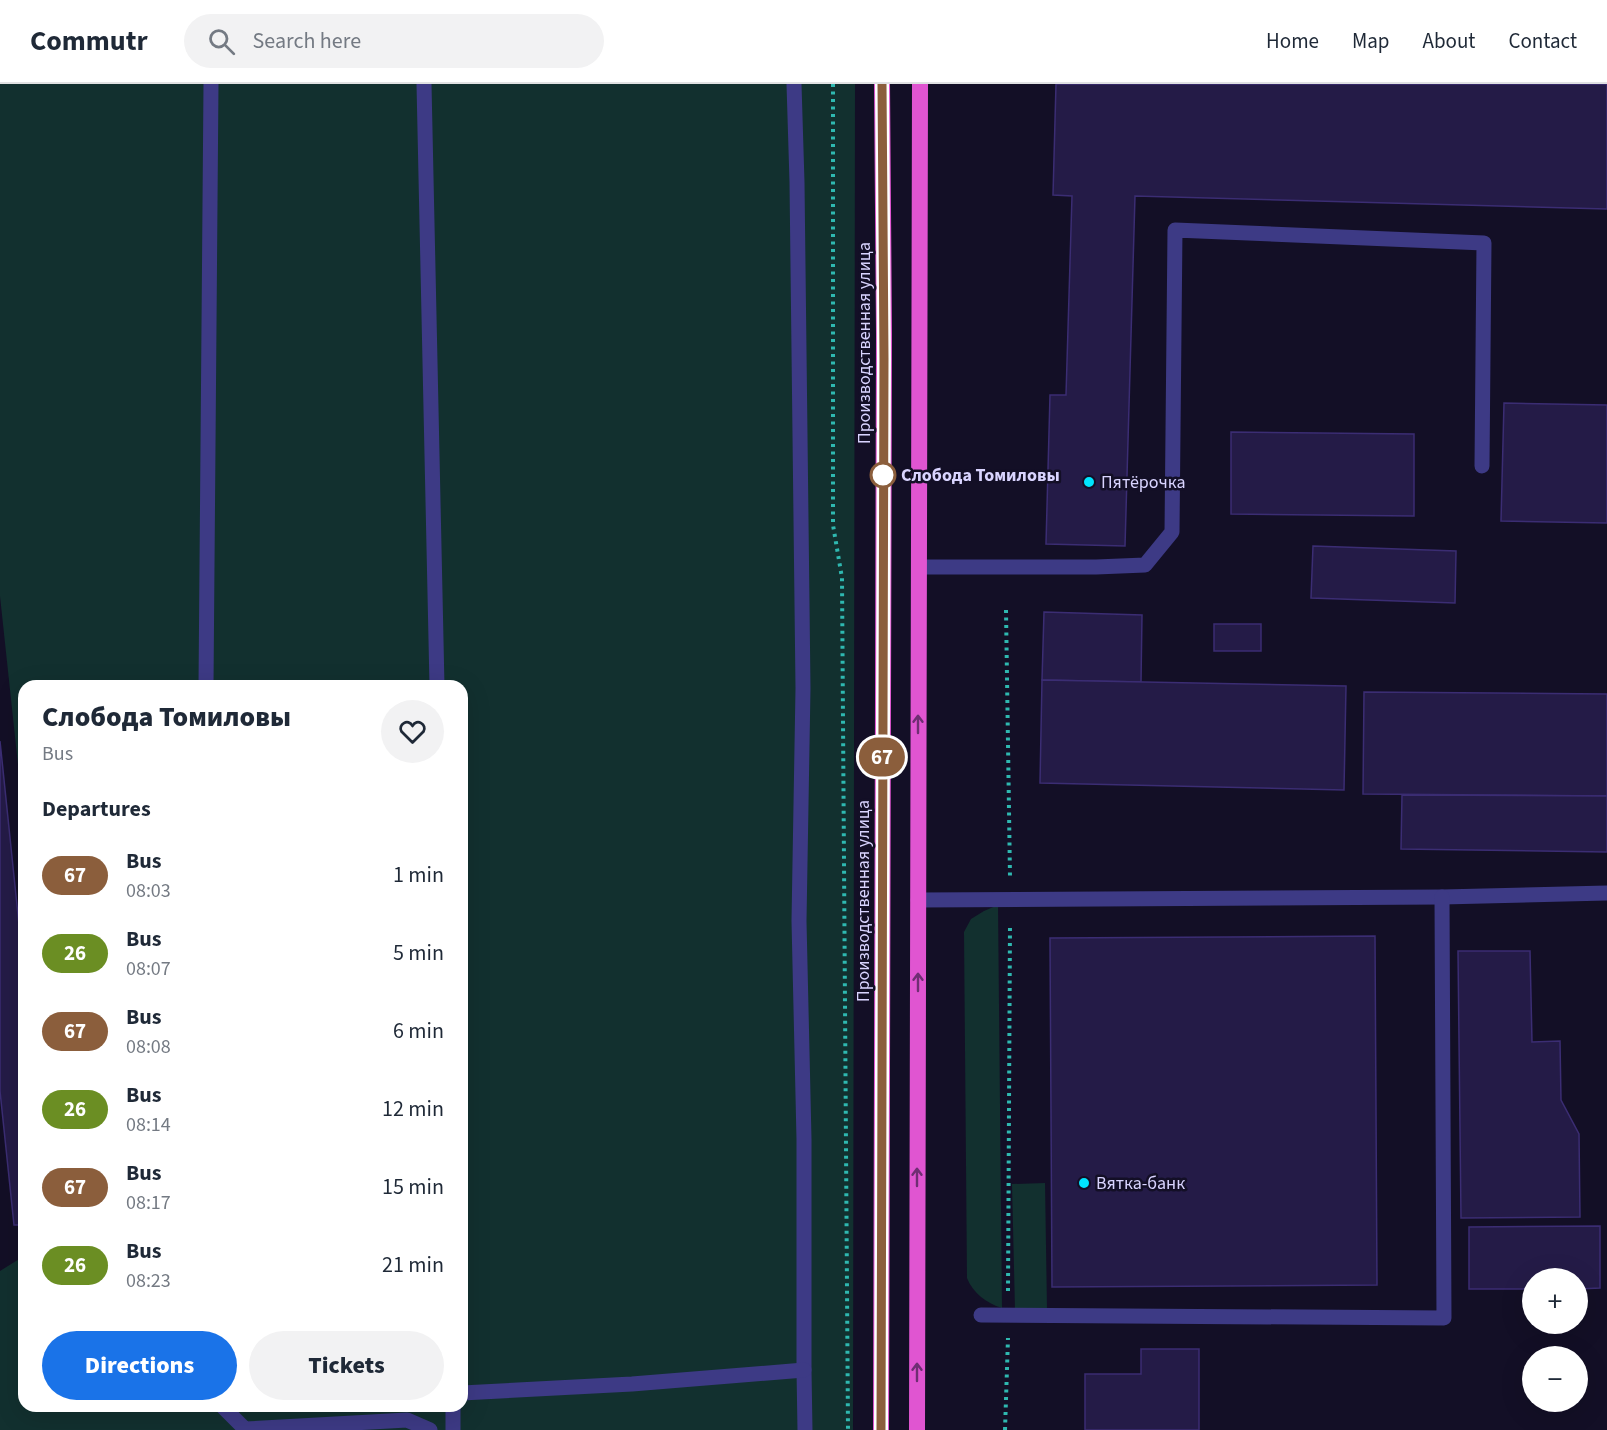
<!DOCTYPE html>
<html lang="en">
<head>
<meta charset="utf-8">
<style>
	:root { --surface:#fff; --page:#f2f2f3; --text:#1f2937; --muted:#747a83; --line:#e0e1e3; --accent:#1a73e8 }
	body { margin:0; font-family:"Source Sans 3",sans-serif; background:var(--page); color:var(--text); height:100vh; display:flex; flex-direction:column; font-size:22px; white-space:nowrap }
	* { box-sizing:border-box; margin:0 }
	p { font-size:20px; color:var(--muted) }
	.icon { flex:none; width:33px; height:33px; fill:none; stroke:currentColor; stroke-width:2; stroke-linecap:round; stroke-linejoin:round }
	.map { position:relative; flex:1; overflow:hidden }
	.panel { position:absolute; left:18px; top:596px; width:450px; height:732px; display:flex; flex-direction:column; background:var(--surface); border-radius:18px; box-shadow:0 6px 24px #0002 }
	.panel>* { flex:none }
	.badge { padding:0 12px; border-radius:20px; font-size:21px; line-height:39px }
	.tools { position:absolute; left:1522px; top:1184px; display:grid; gap:12px }
	.tools a { display:grid; place-items:center; width:66px; height:66px; border-radius:50%; background:var(--surface); box-shadow:0 6px 24px #0002; font-size:30px }
	.map>.badge { position:absolute; translate:-50% -50%; box-shadow:0 0 0 3px #fff }
	h2 { padding:0 24px; font-size:22px; line-height:54px }
	.round { display:grid; place-items:center; flex:none; width:63px; height:63px; border-radius:32px; background:var(--page) }
	.summary { display:flex; align-items:center; justify-content:space-between; height:102px; padding:0 24px }
	h1 { font-size:28px; font-weight:800; line-height:45px }
	.cta { display:flex; gap:12px; margin-top:auto; padding:12px 24px }
	.cta a { flex:1; height:69px; border-radius:36px; background:var(--accent); color:#fff; font-size:24px; font-weight:800; line-height:69px; text-align:center }
	.cta a+a { background:var(--page); color:var(--text) }
	ul { padding:0; list-style:none }
	li { display:flex; align-items:center; gap:18px; height:78px; padding:0 24px }
	li div { flex:1 }
	li b { display:block; font-size:22px }
	li em { font-style:normal }
	li .badge { min-width:66px; font-weight:700; text-align:center }
	header { display:flex; align-items:center; gap:36px; box-sizing:border-box; height:84px; padding:0 30px; background:var(--surface); border-bottom:2px solid var(--line) }
	header strong { font-size:28px }
	nav { display:flex; gap:33px; margin-inline-start:auto; font-size:21px }
	.search { width:420px; height:54px; background:var(--page); display:flex; align-items:center; gap:15px; box-sizing:border-box; padding:0 21px; border-radius:33px; color:var(--muted); font-size:22px }
	.map>svg:first-child { display:block }
	.green { fill:#12302f }
	.building { fill:#241b47; stroke:#3b2d73; stroke-width:1.5 }
	.lines { fill:none; stroke-linecap:round; stroke-linejoin:round }
	.path { stroke:#2fb8b0; stroke-width:4; stroke-dasharray:3 4.5; stroke-linecap:butt }
	.service { stroke:#3d3a85; stroke-width:15 }
	.trunk { stroke:#e055d1; stroke-width:16 }
	.oneway { stroke:#6f2e73 }
	.line-casing { stroke:#fff; stroke-width:14 }
	.line { stroke:#8b5e3c; stroke-width:9 }
	.stop-dot { fill:#fff; stroke:#8b5e3c; stroke-width:3 }
	.poi-dot { fill:#00e5ff; stroke:#130f26; stroke-width:2 }
	.labels { text-anchor:middle; dominant-baseline:central; stroke-width:5; stroke-linejoin:round; paint-order:stroke }
	.street-label { font-size:18px; fill:#d9d4ff; stroke:#130f26 }
	.stop-label { font-size:18px; font-weight:bold; fill:#d9d4ff; stroke:#130f26; text-anchor:start }
	.poi-label { font-size:18px; fill:#d9d4ff; stroke:#130f26; text-anchor:start }
</style>
</head>
<body>
<header>
<strong>Commutr</strong>
<div class="search"><svg class="icon" aria-label="search" viewBox="0 0 24 24"><circle cx="10" cy="10" r="6"/><path d="M15 15l6 6"/></svg>Search here</div>
<nav><a>Home</a><a>Map</a><a>About</a><a>Contact</a></nav>
</header>
<div class="map">
<svg width="1607" height="1346" viewBox="0 0 1607 1346">
	<rect width="100%" height="100%" fill="#130f26"/>
	<g class="green">
		<polygon points="0,0 855,0 853,1346 0,1346 0,1187 24,1172 24,1322 462,1322 462,602 24,602 24,737 0,512"/>
		<path d="M 998,821 L 1002,1224 C 986,1219 973,1209 967,1194 L 964,848 L 971,835 L 984,827 Z"/>
		<polygon points="1045,1099 1047,1225 1015,1226 1012,1100"/>
	</g>
	<g class="building">
		<polygon points="1056,0 1607,0 1607,125 1135,112 1125,462 1046,460 1050,311 1066,311 1072,112 1053,111"/>
		<polygon points="1504,319 1607,321 1607,439 1501,437"/>
		<polygon points="1231,348 1414,350 1414,432 1231,430"/>
		<polygon points="1313,462 1456,467 1455,519 1311,514"/>
		<polygon points="1044,528 1142,531 1141,598 1042,596"/>
		<rect x="1214" y="540" width="47" height="27"/>
		<polygon points="1042,596 1346,602 1344,706 1040,699"/>
		<polygon points="1364,608 1607,610 1607,712 1363,710"/>
		<polygon points="0,657 24,889 24,1141 14,1141 0,1007"/>
		<polygon points="1402,711 1607,712 1607,768 1401,765"/>
		<polygon points="1375,852 1377,1201 1052,1203 1050,854"/>
		<polygon points="1458,867 1530,867 1532,958 1560,957 1561,1016 1579,1050 1580,1133 1461,1134"/>
		<polygon points="1600,1142 1600,1204 1578,1205 1578,1194 1533,1194 1533,1205 1469,1205 1469,1143"/>
		<polygon points="1141,1265 1199,1265 1199,1346 1085,1346 1085,1290 1141,1290"/>
	</g>
	<g class="lines">
		<g class="path">
			<polyline points="833,0 833,441 842,494 848,1346"/>
			<polyline points="1006,526 1010,793"/>
			<polyline points="1008,1207 1010,840"/>
			<polyline points="1005,1346 1008,1254"/>
		</g>
		<g class="service">
			<polyline points="424,0 437,602"/>
			<polyline points="794,0 797,98 803,604 799,837 804,1055 804,1286 805,1346"/>
			<polyline points="919,483 1096,483 1145,481 1172,448 1175,146 1484,159 1482,382"/>
			<polyline points="206,602 211,0"/>
			<polyline points="918,816 1442,813 1607,809"/>
			<polyline points="981,1231 1444,1234 1442,813"/>
			<polyline points="462,1309 632,1300 804,1286"/>
			<polyline points="222,1322 245,1345 407,1336 430,1346"/>
			<polyline points="453,1322 453,1346"/>
		</g>
		<g class="trunk">
			<polyline points="881,1346 884,250 882,0"/>
			<polyline points="917,1346 920,0"/>
		</g>
	</g>
	<defs><path id="oneway-shaft" d="M-6 0H5M1.5-3L5.5 0L1.5 3" fill="none" stroke-width="1.6" stroke-linecap="round" stroke-linejoin="round" transform="scale(1.5)"/></defs>
	<g class="oneway">
		<use href="#oneway-shaft" transform="translate(918 640) rotate(-90)"/>
		<use href="#oneway-shaft" transform="translate(918 898) rotate(-90)"/>
		<use href="#oneway-shaft" transform="translate(917 1093) rotate(-90)"/>
		<use href="#oneway-shaft" transform="translate(917 1288) rotate(-90)"/>
	</g>
	<g class="lines">
		<defs>
			<polyline id="line" points="881,1346 884,274 882,0"/>
		</defs>
		<use href="#line" class="line-casing"/>
		<use href="#line" class="line"/>
	</g>
	<circle class="stop-dot" cx="883" cy="391" r="12"/>
	<g class="poi-dot">
		<circle cx="1089" cy="398" r="6"/>
		<circle cx="1084" cy="1099" r="6"/>
	</g>
	<g class="labels">
		<g class="street-label">
			<text transform="translate(864 259) rotate(-90)">Производственная улица</text>
			<text transform="translate(863 817) rotate(-90)">Производственная улица</text>
		</g>
		<g class="stop-label">
			<text x="901" y="391">Слобода Томиловы</text>
		</g>
		<g class="poi-label">
			<text x="1101" y="398">Пятёрочка</text>
			<text x="1096" y="1099">Вятка-банк</text>
		</g>
	</g>
</svg>
<div class="tools">
<a>+</a>
<a>−</a>
</div>
<b class="badge" style="left:882px;top:673px;background:#8b5e3c;color:#fff">67</b>
<section class="panel">
<div class="summary"><div><h1>Слобода Томиловы</h1><p>Bus</p></div><a class="round"><svg class="icon" aria-label="heart" viewBox="0 0 24 24"><path d="M12 20l-8-8c-3-5 5-10 8-4 3-6 11-1 8 4z"/></svg></a></div>
<h2>Departures</h2>
<ul>
<li><span class="badge" style="background:#8b5e3c;color:#fff">67</span><div><b>Bus</b><p>08:03</p></div><em>1 min</em></li>
<li><span class="badge" style="background:#6b8e23;color:#fff">26</span><div><b>Bus</b><p>08:07</p></div><em>5 min</em></li>
<li><span class="badge" style="background:#8b5e3c;color:#fff">67</span><div><b>Bus</b><p>08:08</p></div><em>6 min</em></li>
<li><span class="badge" style="background:#6b8e23;color:#fff">26</span><div><b>Bus</b><p>08:14</p></div><em>12 min</em></li>
<li><span class="badge" style="background:#8b5e3c;color:#fff">67</span><div><b>Bus</b><p>08:17</p></div><em>15 min</em></li>
<li><span class="badge" style="background:#6b8e23;color:#fff">26</span><div><b>Bus</b><p>08:23</p></div><em>21 min</em></li>
</ul>
<div class="cta"><a>Directions</a><a>Tickets</a></div>
</section>
</div>
</body>
</html>
